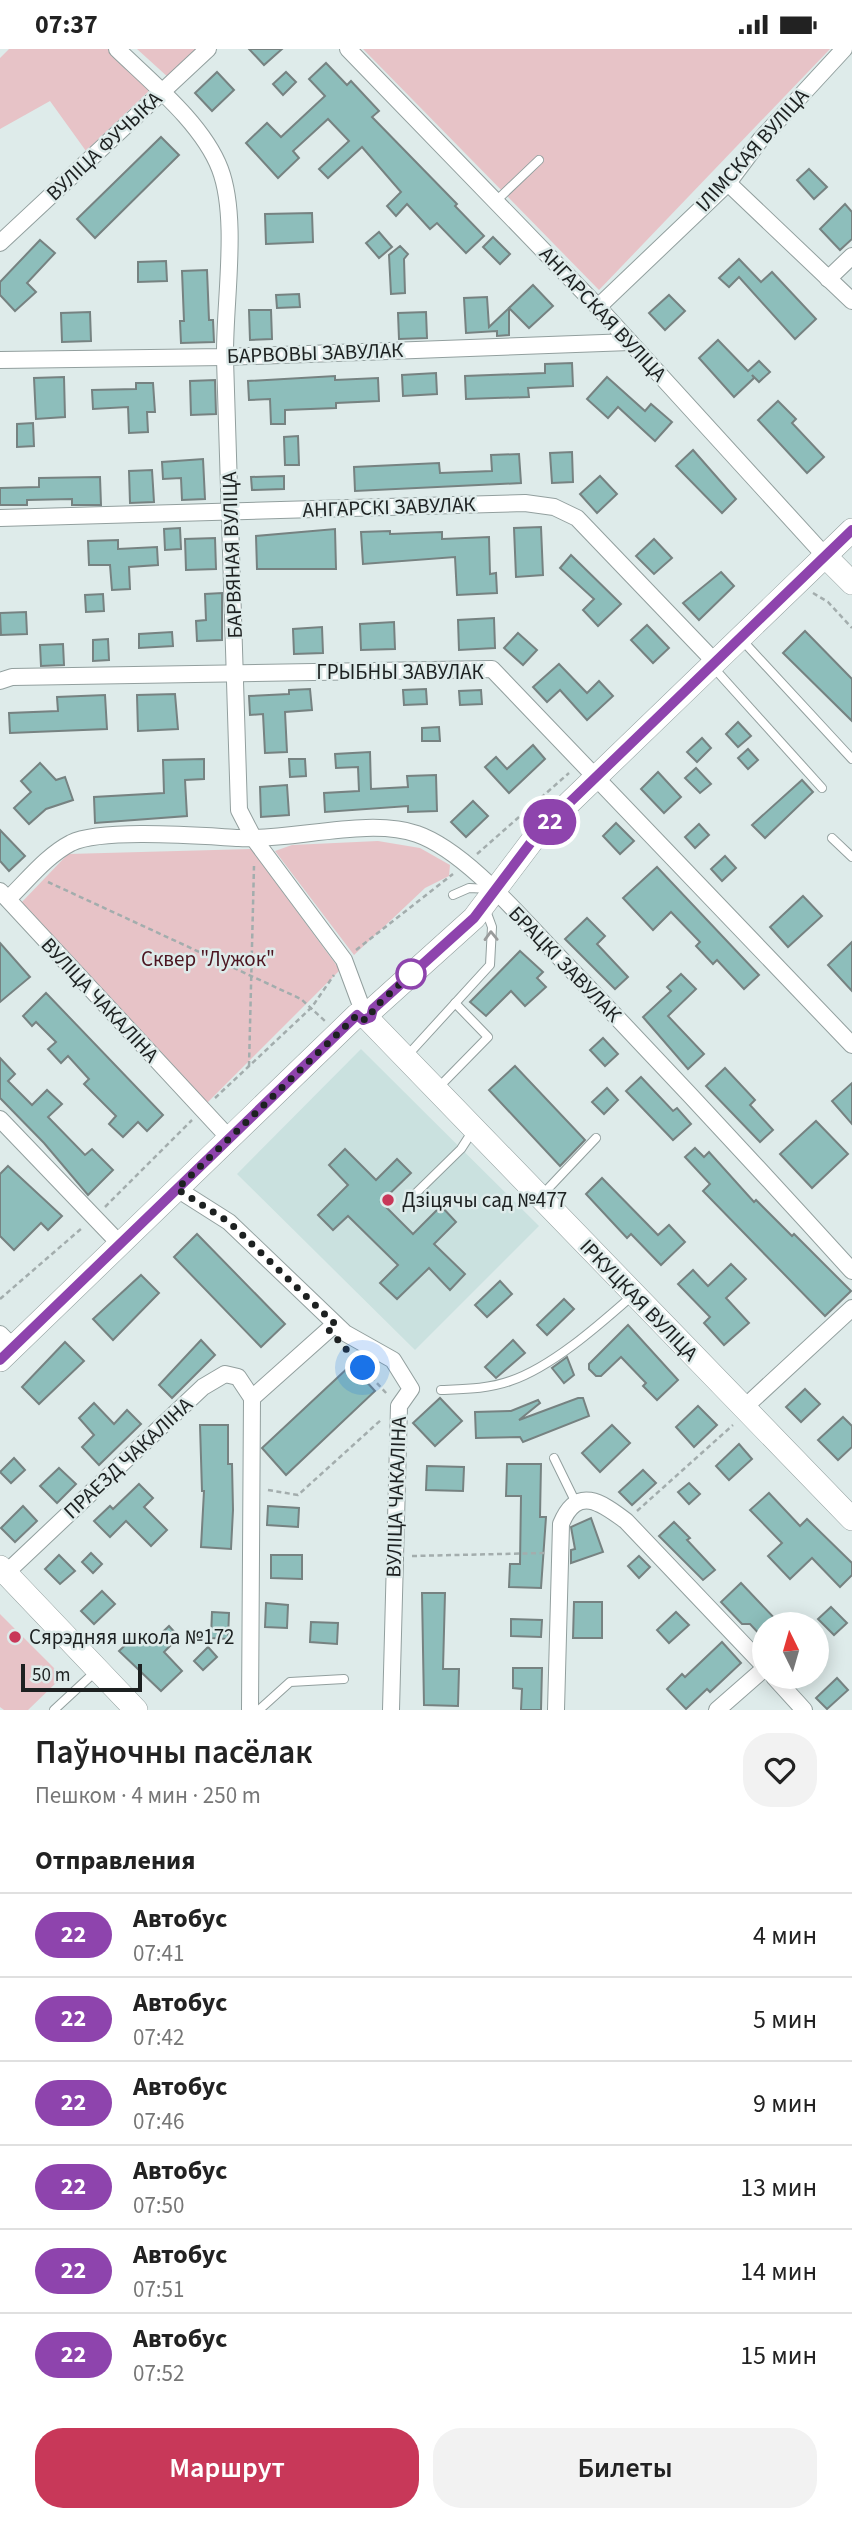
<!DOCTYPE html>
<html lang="ru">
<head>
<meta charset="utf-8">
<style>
	:root { --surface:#fff; --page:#f2f2f2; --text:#222; --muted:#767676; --line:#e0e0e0; --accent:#c83859 }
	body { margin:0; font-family:"Source Sans 3",sans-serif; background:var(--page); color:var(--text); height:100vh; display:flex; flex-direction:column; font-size:26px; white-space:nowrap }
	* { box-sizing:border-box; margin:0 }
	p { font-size:23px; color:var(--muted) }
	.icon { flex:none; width:38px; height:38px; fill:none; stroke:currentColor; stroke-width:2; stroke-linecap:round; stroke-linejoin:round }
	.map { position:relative; height:1661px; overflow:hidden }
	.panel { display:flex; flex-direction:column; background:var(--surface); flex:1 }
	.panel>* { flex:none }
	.badge { padding:0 14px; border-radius:23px; font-size:24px; line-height:46px }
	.needle { width:46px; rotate:355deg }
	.fabs { position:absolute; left:752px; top:1563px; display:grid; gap:14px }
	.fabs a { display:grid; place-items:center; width:77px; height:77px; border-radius:50%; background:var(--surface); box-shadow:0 4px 18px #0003; font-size:35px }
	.scale { position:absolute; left:21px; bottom:18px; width:121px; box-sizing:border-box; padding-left:7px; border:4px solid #1d2121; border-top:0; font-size:19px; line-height:24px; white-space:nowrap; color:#1d2121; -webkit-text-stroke:5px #deebea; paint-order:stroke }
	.you { position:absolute; width:35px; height:35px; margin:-18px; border:5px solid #fff; border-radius:50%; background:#1a73e8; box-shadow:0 0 0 10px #1a73e833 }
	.map>.badge { position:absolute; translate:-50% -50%; box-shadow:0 0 0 4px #fff }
	h2 { padding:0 35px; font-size:26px; line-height:63px }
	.round { display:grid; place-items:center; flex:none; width:74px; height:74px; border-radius:28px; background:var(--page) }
	.head { display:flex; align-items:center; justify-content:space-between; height:119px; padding:0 35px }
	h1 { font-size:33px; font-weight:600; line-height:52px }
	.action { display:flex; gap:14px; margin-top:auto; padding:14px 35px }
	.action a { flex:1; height:80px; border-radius:28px; background:var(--accent); color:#fff; font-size:28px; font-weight:600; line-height:80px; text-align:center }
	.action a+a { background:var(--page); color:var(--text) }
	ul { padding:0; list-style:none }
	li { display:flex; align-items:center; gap:21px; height:84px; padding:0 35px; border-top:2px solid var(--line) }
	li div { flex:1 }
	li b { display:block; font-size:26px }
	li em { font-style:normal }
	li .badge { min-width:77px; font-weight:700; text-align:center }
	.status { display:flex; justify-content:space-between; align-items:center; height:49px; padding:0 35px; background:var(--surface); direction:ltr }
	.status svg { height:19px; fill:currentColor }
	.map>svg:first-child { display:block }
	.built { fill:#cae1df }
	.green { fill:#e7c3c7 }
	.building { fill:#8dbebb; stroke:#768281; stroke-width:2 }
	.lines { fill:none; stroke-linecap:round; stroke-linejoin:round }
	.lane-casing { stroke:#929f9e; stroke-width:10 }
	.street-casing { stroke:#929f9e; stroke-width:18 }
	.secondary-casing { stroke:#929f9e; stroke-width:24 }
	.path { stroke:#a3adad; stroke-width:2.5; stroke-dasharray:5 3.5; stroke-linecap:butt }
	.lane { stroke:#fff; stroke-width:8 }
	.street { stroke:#fff; stroke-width:16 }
	.secondary { stroke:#fff; stroke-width:23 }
	.oneway { stroke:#999b9b }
	.line-casing { stroke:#fff; stroke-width:16 }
	.line { stroke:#8e44ad; stroke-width:10 }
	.walk { stroke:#1d2121; stroke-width:7; stroke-dasharray:0 12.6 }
	.stop-dot { fill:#fff; stroke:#8e44ad; stroke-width:3.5 }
	.poi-dot { fill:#c83859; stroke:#deebea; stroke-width:2.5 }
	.labels { text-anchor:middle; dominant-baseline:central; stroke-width:5; stroke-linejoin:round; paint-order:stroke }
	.street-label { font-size:21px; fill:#1d2121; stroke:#deebea }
	.park-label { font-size:21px; fill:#4c1520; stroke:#deebea }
	.poi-label { font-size:21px; fill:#1d2121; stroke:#deebea; text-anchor:start }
</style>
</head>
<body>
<div class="status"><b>07:37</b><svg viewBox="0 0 49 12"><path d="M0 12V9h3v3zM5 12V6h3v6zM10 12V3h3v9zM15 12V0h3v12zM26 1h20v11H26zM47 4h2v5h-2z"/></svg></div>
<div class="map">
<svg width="852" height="1661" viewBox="0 0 852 1661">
	<rect width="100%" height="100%" fill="#deebea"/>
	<polygon class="built" points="361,1000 539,1177 415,1301 237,1125"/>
	<g class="green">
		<polygon points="9,0 111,0 153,38 86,102 50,52 0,80 0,9"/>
		<polygon points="137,0 198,0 169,29"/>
		<polygon points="363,0 830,0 599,241"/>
		<polygon points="378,792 420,799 450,816 449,827 425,839 354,906 275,802 292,796"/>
		<polygon points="251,800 340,921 206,1055 21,854 68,805"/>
		<polygon points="0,1565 54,1619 59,1631 28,1661 4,1661 0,1658"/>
	</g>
	<g class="building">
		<polygon points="249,0 282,0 264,16"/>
		<polygon points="326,14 347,36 351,32 379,62 372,68 457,155 455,157 484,187 466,204 437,174 430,180 407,155 396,167 387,157 401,143 362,98 328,129 319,120 349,92 328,70 293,102 299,109 278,129 246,94 267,74 281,88 325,47 309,30"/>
		<polygon points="217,23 234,41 212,62 195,44"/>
		<polygon points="286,23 296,33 283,46 273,35"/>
		<polygon points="161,88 179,106 95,189 77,170"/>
		<polygon points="809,120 827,138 814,150 797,131"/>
		<polygon points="845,155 852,163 852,190 840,201 820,180"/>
		<polygon points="312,164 313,193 266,195 265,165"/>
		<polygon points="379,183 392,198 379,209 366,194"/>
		<polygon points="493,188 510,205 500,215 483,198"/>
		<polygon points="40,191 55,204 27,234 36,243 15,262 0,246 0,233"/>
		<polygon points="400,197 408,205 404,210 405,244 391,245 389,206"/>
		<polygon points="739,210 761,233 772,223 816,270 795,290 739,228 729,238 719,229"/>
		<polygon points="166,212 167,232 138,233 138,213"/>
		<polygon points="207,221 209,271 213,271 214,293 181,294 180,272 184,272 182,222"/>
		<polygon points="533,236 553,257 529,279 509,259"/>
		<polygon points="299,245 300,258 277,259 276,246"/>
		<polygon points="669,246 685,262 665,281 649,264"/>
		<polygon points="487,248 489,278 509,259 509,286 497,287 497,282 466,284 464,249"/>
		<polygon points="249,261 271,261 272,290 250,291"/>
		<polygon points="90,263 91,292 62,293 61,264"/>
		<polygon points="426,263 427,289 399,290 398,264"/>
		<polygon points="718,291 748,322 759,312 770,323 759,333 752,326 754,329 734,348 699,309"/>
		<polygon points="572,314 573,337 528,339 529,348 466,350 465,327 545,324 545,315"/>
		<polygon points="436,324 437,345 403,347 402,326"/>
		<polygon points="335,327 335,331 378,329 379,352 336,354 336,359 285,361 285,375 271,375 270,350 249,351 248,332"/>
		<polygon points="64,328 65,368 36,370 34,329"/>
		<polygon points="607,328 645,362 651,355 672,373 655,392 618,358 608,369 587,350"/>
		<polygon points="215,331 216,365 191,366 190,332"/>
		<polygon points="136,334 153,334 155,363 147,363 148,383 129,384 128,358 93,360 92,341 136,340"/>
		<polygon points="778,352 796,370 792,374 824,408 807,424 758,371"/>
		<polygon points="33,374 34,397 17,398 17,375"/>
		<polygon points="298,387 299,416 285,416 284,388"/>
		<polygon points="693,401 736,450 722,464 676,417"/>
		<polygon points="572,403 573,433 552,434 550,404"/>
		<polygon points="519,405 521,434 355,442 354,418 439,414 440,424 492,422 491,406"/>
		<polygon points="203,410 205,450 182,451 181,429 163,430 162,413"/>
		<polygon points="152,421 154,453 130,454 129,422"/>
		<polygon points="284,427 284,440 252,441 251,428"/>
		<polygon points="600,427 617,445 597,464 580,445"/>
		<polygon points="100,428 101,456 72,456 72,450 27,451 27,456 0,456 0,439 39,438 39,429"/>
		<polygon points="541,478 543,526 516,528 514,479"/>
		<polygon points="180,479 181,500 165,501 164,480"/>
		<polygon points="335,480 336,520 257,520 256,487"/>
		<polygon points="390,482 390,485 442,483 442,490 489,488 490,525 496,524 497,544 457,546 455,508 363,515 361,483"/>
		<polygon points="215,489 216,520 186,521 185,490"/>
		<polygon points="654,490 672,509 654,525 636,507"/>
		<polygon points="118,491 118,500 157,498 158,516 129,518 130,540 112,541 110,516 89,516 88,492"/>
		<polygon points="571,506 621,555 598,577 583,561 594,550 560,519"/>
		<polygon points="721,523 734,537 699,571 683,554"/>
		<polygon points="222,544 222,591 197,592 196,572 206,571 205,545"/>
		<polygon points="103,545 104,562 86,563 85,546"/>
		<polygon points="26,563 27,585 1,586 0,564"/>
		<polygon points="494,569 495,599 459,601 458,571"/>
		<polygon points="394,573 395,600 361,601 360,575"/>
		<polygon points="647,576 669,599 653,614 631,591"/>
		<polygon points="322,578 323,604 294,605 293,580"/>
		<polygon points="805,582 852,630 852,672 783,604"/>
		<polygon points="172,583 173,597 139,599 139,585"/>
		<polygon points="518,584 537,601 523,616 504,599"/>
		<polygon points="108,590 109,611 93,612 93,591"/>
		<polygon points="63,595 64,616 41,617 40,596"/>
		<polygon points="559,615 587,644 599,632 613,647 587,671 560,641 547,653 533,638"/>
		<polygon points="310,640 312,661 285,663 287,703 265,704 263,665 250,666 249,647 289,645 289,641"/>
		<polygon points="426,640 427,655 404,656 403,641"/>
		<polygon points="481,641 482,655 460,656 459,642"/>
		<polygon points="175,645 178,680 138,682 137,646"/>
		<polygon points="105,646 107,680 10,684 9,664 58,662 57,648"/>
		<polygon points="738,673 751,687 738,698 726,685"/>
		<polygon points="439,678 440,692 422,692 422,679"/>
		<polygon points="702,689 711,699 697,713 687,703"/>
		<polygon points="533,696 545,710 509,744 485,718 496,708 507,720"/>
		<polygon points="748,700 758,711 748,720 738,709"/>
		<polygon points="370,703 371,740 408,738 407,727 436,726 437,762 408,763 408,757 325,763 324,744 359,742 358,718 336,719 335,705"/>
		<polygon points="204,710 204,730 185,731 187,767 95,774 94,748 164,744 163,711"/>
		<polygon points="289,710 305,710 306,727 290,728"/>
		<polygon points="40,714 56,731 65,728 73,751 46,760 29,775 14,759 31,743 21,732"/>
		<polygon points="696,719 711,735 700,744 685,729"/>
		<polygon points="658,723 681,748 664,764 641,740"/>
		<polygon points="802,731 813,743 765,789 752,776"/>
		<polygon points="287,736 289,766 261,768 260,738"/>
		<polygon points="473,752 488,767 466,788 451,773"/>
		<polygon points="616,774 634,792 620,805 603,787"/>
		<polygon points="699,775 709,786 695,799 685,788"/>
		<polygon points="0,781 25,807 9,822 0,812"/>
		<polygon points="725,807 736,819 722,832 711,820"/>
		<polygon points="657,818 759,926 744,940 717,911 713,915 696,897 700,893 671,863 653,881 623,849"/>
		<polygon points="803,847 822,867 788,898 770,878"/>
		<polygon points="587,869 605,887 597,895 628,928 615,940 565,890"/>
		<polygon points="852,893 852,942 828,916"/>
		<polygon points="0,894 30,928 0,953"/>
		<polygon points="520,902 543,923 537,929 546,938 525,957 511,942 486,967 470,953"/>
		<polygon points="681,925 696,940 668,967 704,1005 688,1020 643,968 671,942 667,938"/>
		<polygon points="46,944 163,1066 147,1082 138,1073 123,1088 109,1075 116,1067 84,1035 89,1030 68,1007 61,1014 48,1000 56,993 36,973 32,977 23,967"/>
		<polygon points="603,989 618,1005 605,1017 590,1001"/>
		<polygon points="0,1009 15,1025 8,1032 32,1056 47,1041 62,1055 48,1068 85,1106 92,1100 113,1121 88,1146 44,1094 0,1049"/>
		<polygon points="515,1017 585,1091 560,1117 489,1041"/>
		<polygon points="725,1019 755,1051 750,1056 773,1081 760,1093 706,1037"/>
		<polygon points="641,1028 673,1062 677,1059 691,1075 673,1091 626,1042"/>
		<polygon points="852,1034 852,1075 832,1052"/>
		<polygon points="607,1039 618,1051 604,1065 592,1053"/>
		<polygon points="816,1072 848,1105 812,1139 780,1105"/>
		<polygon points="695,1099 704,1108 709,1103 754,1153 756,1151 792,1187 794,1185 851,1242 825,1267 703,1142 710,1135 685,1108"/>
		<polygon points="345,1100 376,1131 397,1110 411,1124 381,1153 413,1185 441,1157 456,1173 434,1195 465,1225 450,1241 429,1219 397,1250 380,1234 398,1216 348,1167 333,1181 318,1166 348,1136 329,1116"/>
		<polygon points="8,1117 62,1167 48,1181 41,1174 14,1201 0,1187 0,1125"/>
		<polygon points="602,1129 658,1186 669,1176 685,1193 661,1216 631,1185 627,1189 586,1145"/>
		<polygon points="197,1185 285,1275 261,1298 174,1208"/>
		<polygon points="731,1215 746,1230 726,1249 749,1274 724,1296 704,1274 710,1268 678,1235 693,1221 708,1237"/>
		<polygon points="141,1226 159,1244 113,1291 93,1270"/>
		<polygon points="500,1232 512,1245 487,1268 475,1256"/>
		<polygon points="564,1250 574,1260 547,1286 537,1276"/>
		<polygon points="628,1276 678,1331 657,1351 643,1337 646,1334 621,1308 601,1327 596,1327 589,1320 589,1315"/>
		<polygon points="201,1291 215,1306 172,1349 159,1336"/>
		<polygon points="513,1291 525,1304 496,1329 485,1318"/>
		<polygon points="65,1293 84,1312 39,1355 22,1338"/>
		<polygon points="567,1308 574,1326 564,1334 552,1319"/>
		<polygon points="351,1316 375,1342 286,1426 262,1399"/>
		<polygon points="805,1340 820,1355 801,1373 786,1358"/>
		<polygon points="440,1349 462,1372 435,1397 413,1374"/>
		<polygon points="578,1349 583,1349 589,1367 523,1393 520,1388 476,1389 475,1363 511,1362 538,1351 540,1354 519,1371"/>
		<polygon points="94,1354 114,1375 127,1361 141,1375 99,1416 82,1398 94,1386 79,1369"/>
		<polygon points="698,1357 717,1376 694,1398 676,1378"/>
		<polygon points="843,1368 852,1377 852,1398 838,1411 818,1391"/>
		<polygon points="200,1376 228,1376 228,1415 232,1415 233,1461 231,1500 201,1498 204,1442 202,1442"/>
		<polygon points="612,1376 630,1394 600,1423 582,1404"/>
		<polygon points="739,1395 752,1410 729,1431 716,1417"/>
		<polygon points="14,1409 25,1421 11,1434 0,1423"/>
		<polygon points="507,1415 541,1415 540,1468 546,1468 541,1539 509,1538 510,1515 520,1515 521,1447 506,1447"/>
		<polygon points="427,1417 464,1418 463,1442 426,1441"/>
		<polygon points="59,1419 76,1435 57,1454 40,1437"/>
		<polygon points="643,1421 656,1434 632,1456 619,1443"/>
		<polygon points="689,1434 700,1445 689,1455 678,1443"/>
		<polygon points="139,1435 153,1449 144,1458 167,1481 151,1497 126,1472 110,1488 94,1472 110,1457 113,1460"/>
		<polygon points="769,1444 800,1477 807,1470 852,1514 852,1526 840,1538 812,1509 790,1530 768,1507 782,1494 750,1461"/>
		<polygon points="23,1457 37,1472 15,1493 1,1479"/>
		<polygon points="268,1457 299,1459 298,1478 267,1476"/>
		<polygon points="591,1469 603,1503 571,1514 571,1501 575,1500 571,1478"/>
		<polygon points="674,1473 690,1489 687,1491 715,1521 703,1531 659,1487"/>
		<polygon points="91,1504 102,1515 93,1524 82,1513"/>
		<polygon points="59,1506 75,1522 60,1535 45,1520"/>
		<polygon points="271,1506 302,1506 302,1530 271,1529"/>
		<polygon points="639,1507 650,1518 639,1529 628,1517"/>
		<polygon points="741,1534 780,1575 765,1575 765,1591 750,1575 742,1575 721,1553"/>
		<polygon points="102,1542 115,1555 94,1575 81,1562"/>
		<polygon points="422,1544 445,1544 443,1620 459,1620 458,1657 424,1656"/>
		<polygon points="574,1553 602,1553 602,1589 573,1589"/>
		<polygon points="266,1554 288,1556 287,1579 265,1578"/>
		<polygon points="831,1558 847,1574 834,1586 818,1570"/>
		<polygon points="212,1563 229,1564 228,1590 211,1589"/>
		<polygon points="676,1563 689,1576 669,1594 657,1581"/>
		<polygon points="511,1570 542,1571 541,1588 511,1587"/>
		<polygon points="311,1573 338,1574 337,1595 310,1593"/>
		<polygon points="169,1577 179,1588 164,1603 182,1622 161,1642 119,1602 138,1584 149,1596"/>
		<polygon points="722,1593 741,1614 710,1643 707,1640 686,1660 667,1640 682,1625 685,1628"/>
		<polygon points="208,1598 217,1608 203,1621 194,1612"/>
		<polygon points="513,1619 542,1619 541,1661 521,1661 522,1640 513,1639"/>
		<polygon points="837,1629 848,1641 827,1660 816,1649"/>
	</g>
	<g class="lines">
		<defs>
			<g id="lane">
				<polyline points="496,152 539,111"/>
				<polyline points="742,591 852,710"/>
				<polyline points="713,618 822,739"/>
				<polyline points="832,789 852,808"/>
				<polyline points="453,846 469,839 490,840"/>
				<polyline points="406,1008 490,916 492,878 485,859"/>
				<polyline points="437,1040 488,988 455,954"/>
				<polyline points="543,1145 596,1089"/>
				<polyline points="413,1147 461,1100 472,1083"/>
				<path d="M 441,1341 C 464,1340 488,1340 510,1332 C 552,1318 600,1275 633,1246"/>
				<polyline points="554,1409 576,1454"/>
				<polyline points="54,1661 95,1623"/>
				<polyline points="259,1661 290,1633 344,1630"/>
			</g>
			<g id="street">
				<path d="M 117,0 C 151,33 203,75 220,120 C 239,170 224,254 225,310 C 229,460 235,610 239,761 L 254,790 L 344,911 L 360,954"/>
				<polyline points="348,0 598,258 826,508"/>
				<polyline points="728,134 852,252"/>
				<polyline points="0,194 208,0"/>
				<polyline points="828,230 852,207"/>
				<polyline points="598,258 728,134 761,90 844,0"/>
				<polyline points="0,311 225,308 630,293"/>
				<polyline points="0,469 525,454 554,458 577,469 714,612"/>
				<polyline points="0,632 12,628 492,620 852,996"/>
				<polyline points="0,842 230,1090"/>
				<path d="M 8,850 C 27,832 46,807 71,794 C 102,779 201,787 239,789 C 291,792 369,768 417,785 C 466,802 524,872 560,909 C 659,1012 756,1116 852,1222"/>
				<polyline points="0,1070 119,1194"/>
				<polyline points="177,1140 229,1173 345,1284 393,1311 411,1340 399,1357 391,1661"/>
				<polyline points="0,1285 13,1298"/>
				<polyline points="252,1349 335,1275"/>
				<polyline points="746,1357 852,1259"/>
				<polyline points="6,1524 203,1338 225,1325 238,1328 252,1349 250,1661"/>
				<polyline points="774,1628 804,1661"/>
				<path d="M 556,1661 L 561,1475 C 577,1436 601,1453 626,1472 L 765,1618"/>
				<polyline points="717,1661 765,1619"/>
			</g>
			<g id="secondary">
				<polyline points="826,508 852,534"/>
				<polyline points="373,960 474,869 538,784 852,481"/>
				<polyline points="368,970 852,1470"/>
				<polyline points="0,1311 357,966"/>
				<polyline points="0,1518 136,1661"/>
			</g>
		</defs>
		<use href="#lane" class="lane-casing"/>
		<use href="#street" class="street-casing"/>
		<use href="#secondary" class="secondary-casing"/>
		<g class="path">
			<polyline points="813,544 828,553 852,579"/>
			<polyline points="477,805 569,724"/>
			<polyline points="48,833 301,950 325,972"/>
			<polyline points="356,901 453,825"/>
			<polyline points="249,1017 254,817"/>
			<polyline points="215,1049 312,958 334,926"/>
			<polyline points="105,1158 192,1071"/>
			<polyline points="0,1250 82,1179"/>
			<polyline points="354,1309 387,1345"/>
			<polyline points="268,1441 298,1446 382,1370"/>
			<polyline points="637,1462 733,1376"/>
			<polyline points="412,1507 545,1504"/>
		</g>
		<use href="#lane" class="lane"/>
		<use href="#street" class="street"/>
		<use href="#secondary" class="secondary"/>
	</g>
	<defs><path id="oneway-chevron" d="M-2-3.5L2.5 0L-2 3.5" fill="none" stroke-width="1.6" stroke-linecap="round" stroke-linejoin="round" transform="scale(1.75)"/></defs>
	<use class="oneway" href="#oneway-chevron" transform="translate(491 887) rotate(-91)"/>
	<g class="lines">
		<defs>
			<polyline id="line" points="0,1311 357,966 363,971 371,968 373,960 474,869 538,784 852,481"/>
		</defs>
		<use href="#line" class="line-casing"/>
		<use href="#line" class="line"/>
		<polyline class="walk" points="363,1319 328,1280 335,1275 229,1173 177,1140 357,966 363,971 371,968 373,960 411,925"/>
	</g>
	<circle class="stop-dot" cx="411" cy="925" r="14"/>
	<g class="poi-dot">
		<circle cx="388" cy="1151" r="7"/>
		<circle cx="15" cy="1588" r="7"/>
	</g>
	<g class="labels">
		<g class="street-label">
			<text transform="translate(104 97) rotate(-43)">ВУЛІЦА ФУЧЫКА</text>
			<text transform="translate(752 101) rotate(-48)">ІЛІМСКАЯ ВУЛІЦА</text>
			<text transform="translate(603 265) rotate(47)">АНГАРСКАЯ ВУЛІЦА</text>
			<text transform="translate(315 304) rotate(-2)">БАРВОВЫ ЗАВУЛАК</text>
			<text transform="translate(389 458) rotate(-2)">АНГАРСКІ ЗАВУЛАК</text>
			<text transform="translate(232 506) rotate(-92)">БАРВЯНАЯ ВУЛІЦА</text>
			<text x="400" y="623">ГРЫБНЫ ЗАВУЛАК</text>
			<text transform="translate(565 915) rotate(46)">БРАЦКІ ЗАВУЛАК</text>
			<text transform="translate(100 951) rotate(47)">ВУЛІЦА ЧАКАЛІНА</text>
			<text transform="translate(639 1251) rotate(46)">ІРКУЦКАЯ ВУЛІЦА</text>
			<text transform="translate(128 1409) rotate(-43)">ПРАЕЗД ЧАКАЛІНА</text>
			<text transform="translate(396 1448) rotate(-88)">ВУЛІЦА ЧАКАЛІНА</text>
		</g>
		<g class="park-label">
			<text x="208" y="910">Сквер "Лужок"</text>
		</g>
		<g class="poi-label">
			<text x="402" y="1151">Дзіцячы сад №477</text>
			<text x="29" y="1588">Сярэдняя школа №172</text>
		</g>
	</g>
</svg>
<div class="fabs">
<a><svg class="needle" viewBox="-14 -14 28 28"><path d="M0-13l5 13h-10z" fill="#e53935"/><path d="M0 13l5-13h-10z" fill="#767676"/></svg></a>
</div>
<div class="scale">50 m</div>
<div class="you" style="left:363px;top:1319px"></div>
<b class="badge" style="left:550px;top:773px;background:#8e44ad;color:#fff">22</b>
</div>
<section class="panel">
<div class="head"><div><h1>Паўночны пасёлак</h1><p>Пешком · 4 мин · 250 m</p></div><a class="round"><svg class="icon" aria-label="heart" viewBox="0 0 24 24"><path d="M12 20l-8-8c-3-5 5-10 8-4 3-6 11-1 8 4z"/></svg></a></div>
<h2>Отправления</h2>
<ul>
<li><span class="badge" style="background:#8e44ad;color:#fff">22</span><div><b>Автобус</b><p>07:41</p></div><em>4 мин</em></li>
<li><span class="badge" style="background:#8e44ad;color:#fff">22</span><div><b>Автобус</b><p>07:42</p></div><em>5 мин</em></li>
<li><span class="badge" style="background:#8e44ad;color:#fff">22</span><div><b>Автобус</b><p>07:46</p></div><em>9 мин</em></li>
<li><span class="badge" style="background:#8e44ad;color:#fff">22</span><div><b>Автобус</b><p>07:50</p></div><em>13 мин</em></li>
<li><span class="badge" style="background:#8e44ad;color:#fff">22</span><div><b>Автобус</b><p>07:51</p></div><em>14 мин</em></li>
<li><span class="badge" style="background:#8e44ad;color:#fff">22</span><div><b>Автобус</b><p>07:52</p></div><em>15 мин</em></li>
</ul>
<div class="action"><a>Маршрут</a><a>Билеты</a></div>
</section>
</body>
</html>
